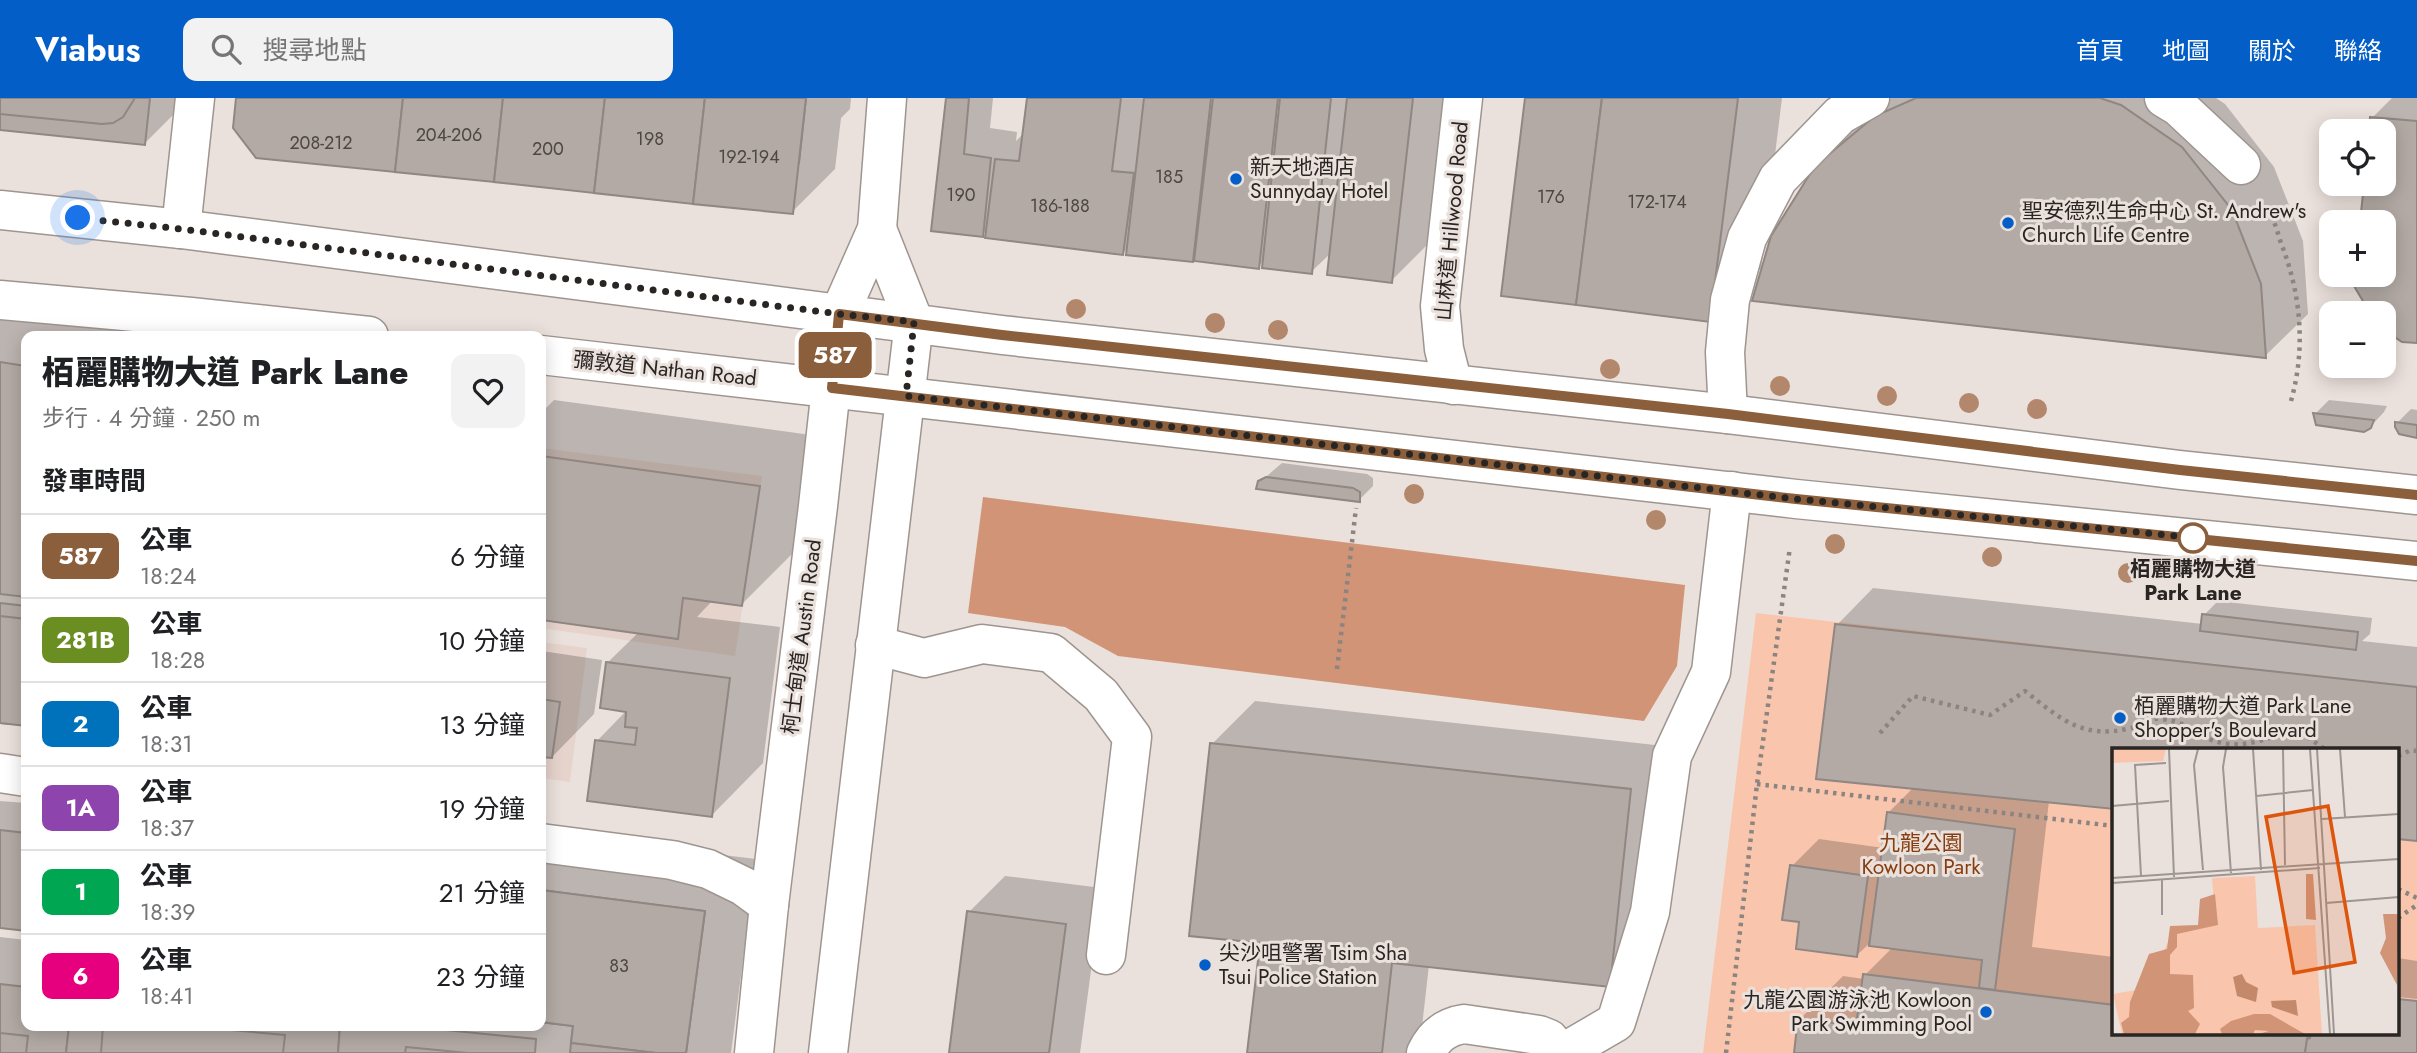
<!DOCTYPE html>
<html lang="zh-TW">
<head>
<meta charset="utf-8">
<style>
	:root { --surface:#fff; --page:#f2f2f2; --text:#202124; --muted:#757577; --line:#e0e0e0; --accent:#035ec7 }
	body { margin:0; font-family:Jost,"Noto Sans TC",sans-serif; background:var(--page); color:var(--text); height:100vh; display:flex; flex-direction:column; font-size:26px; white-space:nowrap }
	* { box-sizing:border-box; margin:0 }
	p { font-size:23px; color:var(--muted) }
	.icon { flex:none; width:38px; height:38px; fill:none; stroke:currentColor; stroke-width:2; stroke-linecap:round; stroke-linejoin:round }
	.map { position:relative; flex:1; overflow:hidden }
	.details { position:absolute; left:21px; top:233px; width:525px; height:700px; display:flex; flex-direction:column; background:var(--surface); border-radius:14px; box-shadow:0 4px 18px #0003 }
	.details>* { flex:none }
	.badge { padding:0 14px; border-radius:10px; font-size:24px; line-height:46px }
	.controls { position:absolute; left:2319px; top:21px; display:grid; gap:14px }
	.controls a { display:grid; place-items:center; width:77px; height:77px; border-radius:14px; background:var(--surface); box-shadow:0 4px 18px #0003; font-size:35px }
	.you { position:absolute; width:35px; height:35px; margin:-18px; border:5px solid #fff; border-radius:50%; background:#1a73e8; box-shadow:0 0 0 10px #1a73e833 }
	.map>.badge { position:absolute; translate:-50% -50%; box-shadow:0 0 0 4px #fff }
	h2 { padding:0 21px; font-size:26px; line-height:63px }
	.round { display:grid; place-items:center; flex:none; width:74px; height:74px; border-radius:14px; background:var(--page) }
	.head { display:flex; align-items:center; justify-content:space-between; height:119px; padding:0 21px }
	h1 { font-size:33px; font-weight:800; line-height:52px }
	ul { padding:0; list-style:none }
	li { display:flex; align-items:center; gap:21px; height:84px; padding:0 21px; border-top:2px solid var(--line) }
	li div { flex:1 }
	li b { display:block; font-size:26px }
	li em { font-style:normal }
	li .badge { min-width:77px; font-weight:700; text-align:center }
	header { display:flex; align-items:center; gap:42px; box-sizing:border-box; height:98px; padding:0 35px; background:var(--accent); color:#fff }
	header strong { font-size:33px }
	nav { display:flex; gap:38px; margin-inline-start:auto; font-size:24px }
	.search { width:490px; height:63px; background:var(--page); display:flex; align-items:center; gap:18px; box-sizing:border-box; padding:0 24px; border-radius:14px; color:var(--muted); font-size:26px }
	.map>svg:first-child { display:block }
	.built { fill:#e6d4cc }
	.green { fill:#f9c6ad; fill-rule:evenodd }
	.forest { fill:#d19476 }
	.shadow { fill:#0003 }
	.building { fill:#b3aaa5; stroke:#908682; stroke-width:2 }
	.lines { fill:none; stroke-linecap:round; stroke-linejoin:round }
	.minor-casing { stroke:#9e9590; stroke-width:41 }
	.major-casing { stroke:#9e9590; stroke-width:41 }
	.path { stroke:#8b8480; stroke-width:4.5; stroke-dasharray:3.5 5; stroke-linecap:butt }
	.minor { stroke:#fff; stroke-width:38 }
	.major { stroke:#fff; stroke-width:38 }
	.tree { fill:#b3876b }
	.line-casing { stroke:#fff; stroke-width:16 }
	.line { stroke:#8b5e3c; stroke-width:10 }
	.walk { stroke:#292523; stroke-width:7; stroke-dasharray:0 12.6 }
	.poi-dot { fill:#035ec7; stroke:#ebe1dc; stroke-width:2.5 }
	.stop-dot { fill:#fff; stroke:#8b5e3c; stroke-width:3.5 }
	.labels { text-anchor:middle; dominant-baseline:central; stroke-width:6; stroke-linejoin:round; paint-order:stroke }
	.number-label { font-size:18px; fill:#4c4644 }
	.poi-label { font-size:21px; fill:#292523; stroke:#ebe1dc; text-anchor:start }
	.street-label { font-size:21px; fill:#292523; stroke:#ebe1dc }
	.stop-label { font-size:21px; font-weight:bold; fill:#292523; stroke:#ebe1dc }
	.park-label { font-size:21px; fill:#863d0f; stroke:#ebe1dc }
	.inset-road { fill:none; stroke:#9d9692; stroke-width:2 }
	.view { fill:#de560d; fill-opacity:0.15; stroke:#de560d; stroke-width:3.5 }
	.inset-edge { fill:none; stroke:#292523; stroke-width:3.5 }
</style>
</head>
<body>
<header>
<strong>Viabus</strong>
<div class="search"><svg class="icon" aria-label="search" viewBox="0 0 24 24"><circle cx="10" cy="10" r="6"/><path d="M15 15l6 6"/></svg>搜尋地點</div>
<nav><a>首頁</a><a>地圖</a><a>關於</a><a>聯絡</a></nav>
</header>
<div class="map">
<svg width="2417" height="955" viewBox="0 0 2417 955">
	<rect width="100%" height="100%" fill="#ebe1dc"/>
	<g class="built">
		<polygon points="541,350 762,378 735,558 541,530"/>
		<polygon points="541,544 587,550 570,684 541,680"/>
	</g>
	<path class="green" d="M 1756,515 L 2417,589 L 2417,955 L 1703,955 ZM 2114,652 L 2398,652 L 2398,936 L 2114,936 Z"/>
	<polygon class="forest" points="983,399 1685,487 1677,568 1644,623 1118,558 1065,529 968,515"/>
	<g class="shadow">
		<polygon points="0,0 182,0 181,9 144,46 0,30"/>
		<polygon points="237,0 851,0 850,11 841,20 835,71 792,114"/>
		<polygon points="947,0 993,0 990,30 1017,34 1016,43 1024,35 1028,0 1458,0 1443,131 1391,183 1332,154 1311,174 1264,162 1258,169 1194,161 1192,163 1129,149 1123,155 988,131 982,137"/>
		<polygon points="1527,0 1782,0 1761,170 1709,222"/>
		<polygon points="1891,0 2216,0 2225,6 2274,69 2303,143 2308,216 2265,258 1816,69 1860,26"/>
		<polygon points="2392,0 2417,0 2417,244 2402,242 2384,230 2384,215 2372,215 2356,188 2357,177 2384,177 2384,124 2362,124 2366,86 2384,86 2384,33 2371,33 2372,20"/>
		<polygon points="0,217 132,234 131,238 26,238 26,626 0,623"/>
		<polygon points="554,302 811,337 794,454 742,506 713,502 697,519 780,529 763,665 712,717 597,643 627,612 607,565 639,534 541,520 541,315"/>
		<polygon points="2329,302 2387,308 2384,314 2370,329 2315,316"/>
		<polygon points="2411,311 2417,312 2417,338 2397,325"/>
		<polygon points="1282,365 1367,376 1373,380 1373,388 1359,402 1260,384"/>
		<polygon points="1873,490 2203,526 2204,517 2218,503 2372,520 2370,536 2362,543 2417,549 2417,741 2398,739 2398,652 2114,652 2114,710 2049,703 2032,849 2114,859 2114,936 2398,936 2398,902 2417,905 2417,955 1796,955 1800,921 1843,878 1864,881 1865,877 1893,849 1872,843 1857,857 1801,823 1792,768 1819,741 1884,750 1888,715 1914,689 1837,527"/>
		<polygon points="541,536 544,537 542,553 602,562 594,616 552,659 541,657"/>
		<polygon points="1255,603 1673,649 1652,844 1609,887 1429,867 1419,955 1249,955 1261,844 1212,646"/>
		<polygon points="0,703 26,705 26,831 0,828"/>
		<polygon points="567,738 756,761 731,955 0,955 0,839 26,842 26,928 541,928 541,745"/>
		<polygon points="1005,778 1102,790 1080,955 950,955 969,814"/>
		<polygon points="2398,860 2417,863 2417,901 2398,899"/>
	</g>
	<g class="building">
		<polygon points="0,0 150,0 145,47 0,32"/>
		<polygon points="0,0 135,0 123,19 113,25 102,26 0,16"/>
		<polygon points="236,0 403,0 395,74 256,60 233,30"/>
		<polygon points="403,0 503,0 494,84 395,74"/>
		<polygon points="503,0 605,0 594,95 494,84"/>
		<polygon points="605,0 705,0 702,29 676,35 651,35 625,30 603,18"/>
		<polygon points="605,0 705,0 693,106 594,95"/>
		<polygon points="705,0 806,0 799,65 700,54"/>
		<polygon points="705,0 806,0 793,116 693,106"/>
		<polygon points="946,0 969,0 964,56 991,60 983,139 931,133"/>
		<polygon points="1027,0 1121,0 1112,73 1134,75 1123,157 985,140 995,61 1019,63"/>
		<polygon points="1144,0 1211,0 1193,164 1126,157"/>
		<polygon points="1213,0 1278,0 1259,171 1194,163"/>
		<polygon points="1280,0 1331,0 1312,176 1262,170"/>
		<polygon points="1347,0 1413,0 1392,185 1327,177"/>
		<polygon points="1525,0 1602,0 1576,207 1501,198"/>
		<polygon points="1602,0 1738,0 1710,224 1576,207"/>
		<polygon points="1916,0 2100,0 2121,7 2182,49 2232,112 2261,186 2266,260 1752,203 1771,138 1815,68 1875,18"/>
		<polygon points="2370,19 2417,23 2417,245 2402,244 2384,232 2384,215 2370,215 2354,188 2355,177 2384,177 2384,124 2360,124 2364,86 2384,86 2384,33 2369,33"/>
		<polygon points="0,264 26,268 26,499 0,496"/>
		<polygon points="2313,315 2374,322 2371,330 2364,334 2316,327"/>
		<polygon points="2395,324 2417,327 2417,340 2399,336 2395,329"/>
		<polygon points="541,358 760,388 742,508 683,500 678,541 541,522"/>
		<polygon points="1266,379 1353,390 1360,394 1360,404 1256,391 1258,383"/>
		<polygon points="0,505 26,508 26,627 0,625"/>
		<polygon points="2202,516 2358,534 2356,552 2200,533"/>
		<polygon points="0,518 26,521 26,628 0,625"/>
		<polygon points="1835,526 2417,589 2417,743 2398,741 2398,652 2114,652 2114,711 1816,681"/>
		<polygon points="606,564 730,580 712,719 587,703 595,642 635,647 637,630 625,629 626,614 600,610"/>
		<polygon points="541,601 560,604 552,660 541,659"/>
		<polygon points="1210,645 1631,691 1610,889 1392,865 1382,955 1247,955 1260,845 1189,838"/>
		<polygon points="1887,714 2015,731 1995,892 1979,890 1982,862 1869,848"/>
		<polygon points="0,732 26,735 26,833 0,830"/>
		<polygon points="1790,767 1868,778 1857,859 1796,851 1799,824 1782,822"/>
		<polygon points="541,792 705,813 686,955 656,955 571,945 573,928 541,924"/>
		<polygon points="541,792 705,813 686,955 656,955 571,945 573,928 541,924"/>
		<polygon points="967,813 1066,826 1049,955 949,955"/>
		<polygon points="1863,876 2114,907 2114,936 2308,936 2305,955 1794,955 1798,920 1856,928"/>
		<polygon points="0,886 26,889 26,928 69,928 66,955 0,955"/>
		<polygon points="2398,901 2417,903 2417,955 2305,955 2307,941 2310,940 2311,936 2398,936"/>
		<polygon points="69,928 340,928 338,955 66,955"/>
		<polygon points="103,928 187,928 285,937 283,955 101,955"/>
		<polygon points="340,928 406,928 536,941 535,955 338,955"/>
		<polygon points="0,935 28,938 26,955 0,955"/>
		<polygon points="571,945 656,955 570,955"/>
		<polygon points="406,949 468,955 405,955"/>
	</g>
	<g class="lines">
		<defs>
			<g id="minor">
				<polyline points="2164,0 2179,9 2241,67"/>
				<polyline points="181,131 195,0"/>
				<polyline points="1453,287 1444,251 1440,208 1463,0"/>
				<polyline points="1728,316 1725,254 1730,202 1747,140 1778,81 1840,17 1870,0"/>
				<polyline points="875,547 924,560 982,546 1051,555 1101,597 1132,639 1106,857"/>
				<polyline points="0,675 26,679"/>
				<polyline points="541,745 672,762 708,771 743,788 769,807"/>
				<path d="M 1426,955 C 1434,938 1445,929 1464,926 L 1539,937 L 1549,941 L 1560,955"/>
				<polyline points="1563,955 1616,924 1650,814 1672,658 1711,574 1732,393"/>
			</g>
			<g id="major">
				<polyline points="0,112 181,131 1002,237 1728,316 2180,372 2417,397"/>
				<polyline points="0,202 191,219 369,238"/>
				<polyline points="541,257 1796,401 2417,463"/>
				<polyline points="754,955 769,807 818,408 839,217 877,131 887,0"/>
				<polyline points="828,955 914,224 877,131"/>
			</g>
		</defs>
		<use href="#minor" class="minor-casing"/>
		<use href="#major" class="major-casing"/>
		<g class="path">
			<path d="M 2267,110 C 2274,120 2277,133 2281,145 C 2301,196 2306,250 2291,303"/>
			<polyline points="1337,571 1356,410"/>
			<path d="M 1880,635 L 1913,598 L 1990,617 L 2025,593 C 2061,621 2082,642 2131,630 C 2141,628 2150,619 2161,621 C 2183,623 2186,629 2205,639 C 2235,654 2262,643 2292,632 L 2309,640 L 2326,652"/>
			<polyline points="2398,658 2411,652 2417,653"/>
			<polyline points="1757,686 2114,728"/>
			<polyline points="2398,791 2417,800"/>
			<polyline points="2398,820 2417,807"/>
			<polyline points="1726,955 1757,686 1790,449"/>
		</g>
		<use href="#minor" class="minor"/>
		<use href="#major" class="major"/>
	</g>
	<g class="tree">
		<circle cx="1076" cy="211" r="10"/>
		<circle cx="1215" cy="225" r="10"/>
		<circle cx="1278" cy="232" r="10"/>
		<circle cx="1610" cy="271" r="10"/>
		<circle cx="1780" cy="288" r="10"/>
		<circle cx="1887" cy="298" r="10"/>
		<circle cx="1969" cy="305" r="10"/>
		<circle cx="2037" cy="311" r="10"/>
		<circle cx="1414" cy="396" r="10"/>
		<circle cx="1656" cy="422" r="10"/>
		<circle cx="1835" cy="446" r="10"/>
		<circle cx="1992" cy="459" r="10"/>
		<circle cx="2128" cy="475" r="10"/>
	</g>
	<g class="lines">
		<defs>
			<polyline id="line" points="2417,397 2180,372 1728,316 1002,237 839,216 832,290 1796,401 2417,463"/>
		</defs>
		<use href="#line" class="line-casing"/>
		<use href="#line" class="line"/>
		<polyline class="walk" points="78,120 181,131 839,216 914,224 906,298 1796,401 2198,440 2193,440"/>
	</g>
	<g class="poi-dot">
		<circle cx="1236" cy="81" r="7"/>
		<circle cx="2008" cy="125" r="7"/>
		<circle cx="2120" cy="620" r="7"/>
		<circle cx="1205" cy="867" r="7"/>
		<circle cx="1986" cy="914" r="7"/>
	</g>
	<circle class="stop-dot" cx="2193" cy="440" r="14"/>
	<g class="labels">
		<g class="number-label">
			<text x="449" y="37">204-206</text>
			<text x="650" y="41">198</text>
			<text x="321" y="45">208-212</text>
			<text x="548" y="51">200</text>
			<text x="749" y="59">192-194</text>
			<text x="1169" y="79">185</text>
			<text x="961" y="97">190</text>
			<text x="1551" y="99">176</text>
			<text x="1657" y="104">172-174</text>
			<text x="1060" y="108">186-188</text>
			<text x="619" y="868">83</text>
		</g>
		<g class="poi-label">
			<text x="1250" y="69">新天地酒店<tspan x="1250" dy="24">Sunnyday Hotel</tspan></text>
			<text x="2022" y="113">聖安德烈生命中心 St. Andrew's<tspan x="2022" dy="24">Church Life Centre</tspan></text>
			<text x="2134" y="608">栢麗購物大道 Park Lane<tspan x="2134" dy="24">Shopper's Boulevard</tspan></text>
			<text x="1219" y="855">尖沙咀警署 Tsim Sha<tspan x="1219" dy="24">Tsui Police Station</tspan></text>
			<text x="1972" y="902" text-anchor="end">九龍公園游泳池 Kowloon<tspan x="1972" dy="24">Park Swimming Pool</tspan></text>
		</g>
		<g class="street-label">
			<text transform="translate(1452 123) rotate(-85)">山林道 Hillwood Road</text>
			<text transform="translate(665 271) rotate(6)">彌敦道 Nathan Road</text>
			<text transform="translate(802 539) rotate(-83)">柯士甸道 Austin Road</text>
		</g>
		<g class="stop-label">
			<text x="2193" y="471">栢麗購物大道<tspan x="2193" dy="24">Park Lane</tspan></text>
		</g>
		<g class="park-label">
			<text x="1921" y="745">九龍公園<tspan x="1921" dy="24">Kowloon Park</tspan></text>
		</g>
	</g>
	<g transform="translate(2112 650)">
		<rect width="287" height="287" fill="#ebe1dc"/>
		<path d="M 0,1 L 54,1 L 51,13 L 0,15 ZM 143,128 L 146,180 L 203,177 L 210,286 L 10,286 L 1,246 L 24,242 L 37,206 L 51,205 L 63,178 L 92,177 L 102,156 L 100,130 Z" fill="#f9c6ad"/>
		<path d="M 194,126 L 201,126 L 204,172 L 194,171 ZM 103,146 L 106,177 L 65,186 L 65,199 L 58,207 L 58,226 L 81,227 L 82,260 L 76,263 L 88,276 L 83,286 L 12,286 L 9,275 L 17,269 L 18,254 L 37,206 L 55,201 L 58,178 L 86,177 L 88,151 ZM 271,166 L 287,166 L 285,237 L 268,205 L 274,190 ZM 142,266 L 158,266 L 193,286 L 146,286 L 157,283 L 143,282 L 141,286 L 110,286 L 108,281 L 119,273 Z" fill="#d19476"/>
		<path d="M 130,226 L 134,234 L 146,240 L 144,254 L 125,248 L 121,229 ZM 184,252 L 186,268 L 160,259 L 159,253 Z" fill="#c4886b"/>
		<path class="inset-road" d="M 57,1 L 62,129M 86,1 L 82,17 L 91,122M 114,1 L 111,19 L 119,125M 141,1 L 149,122M 171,1 L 173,117M 198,1 L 218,286M 205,1 L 222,286M 228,1 L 233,69M 144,48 L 201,42M 0,58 L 57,53M 210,71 L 287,66M 29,128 L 23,17 L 54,15M 0,130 L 287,111M 0,135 L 208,120M 214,155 L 287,149M 50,167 L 50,131"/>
		<path class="view" d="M 216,58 L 243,214 L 182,225 L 154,69 Z"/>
		<rect width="287" height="287" class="inset-edge"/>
	</g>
</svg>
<div class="controls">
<a><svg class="icon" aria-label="locate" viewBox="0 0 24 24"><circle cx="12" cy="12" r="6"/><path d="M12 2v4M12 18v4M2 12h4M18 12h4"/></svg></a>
<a>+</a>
<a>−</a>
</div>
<div class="you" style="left:78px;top:120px"></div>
<b class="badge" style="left:835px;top:257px;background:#8b5e3c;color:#fff">587</b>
<section class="details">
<div class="head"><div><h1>栢麗購物大道 Park Lane</h1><p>步行 · 4 分鐘 · 250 m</p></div><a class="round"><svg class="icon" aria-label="heart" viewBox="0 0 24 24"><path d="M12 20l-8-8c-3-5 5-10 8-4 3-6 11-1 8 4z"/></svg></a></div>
<h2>發車時間</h2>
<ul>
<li><span class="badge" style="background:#8b5e3c;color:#fff">587</span><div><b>公車</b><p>18:24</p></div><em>6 分鐘</em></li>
<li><span class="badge" style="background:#6b8e23;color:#fff">281B</span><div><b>公車</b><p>18:28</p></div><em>10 分鐘</em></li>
<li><span class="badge" style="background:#0072bc;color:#fff">2</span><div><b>公車</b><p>18:31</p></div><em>13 分鐘</em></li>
<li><span class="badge" style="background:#8e44ad;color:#fff">1A</span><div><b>公車</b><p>18:37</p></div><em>19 分鐘</em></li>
<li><span class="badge" style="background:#00a651;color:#fff">1</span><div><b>公車</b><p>18:39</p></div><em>21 分鐘</em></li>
<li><span class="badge" style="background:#e6007e;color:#fff">6</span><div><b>公車</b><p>18:41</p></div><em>23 分鐘</em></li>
</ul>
</section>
</div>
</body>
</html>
